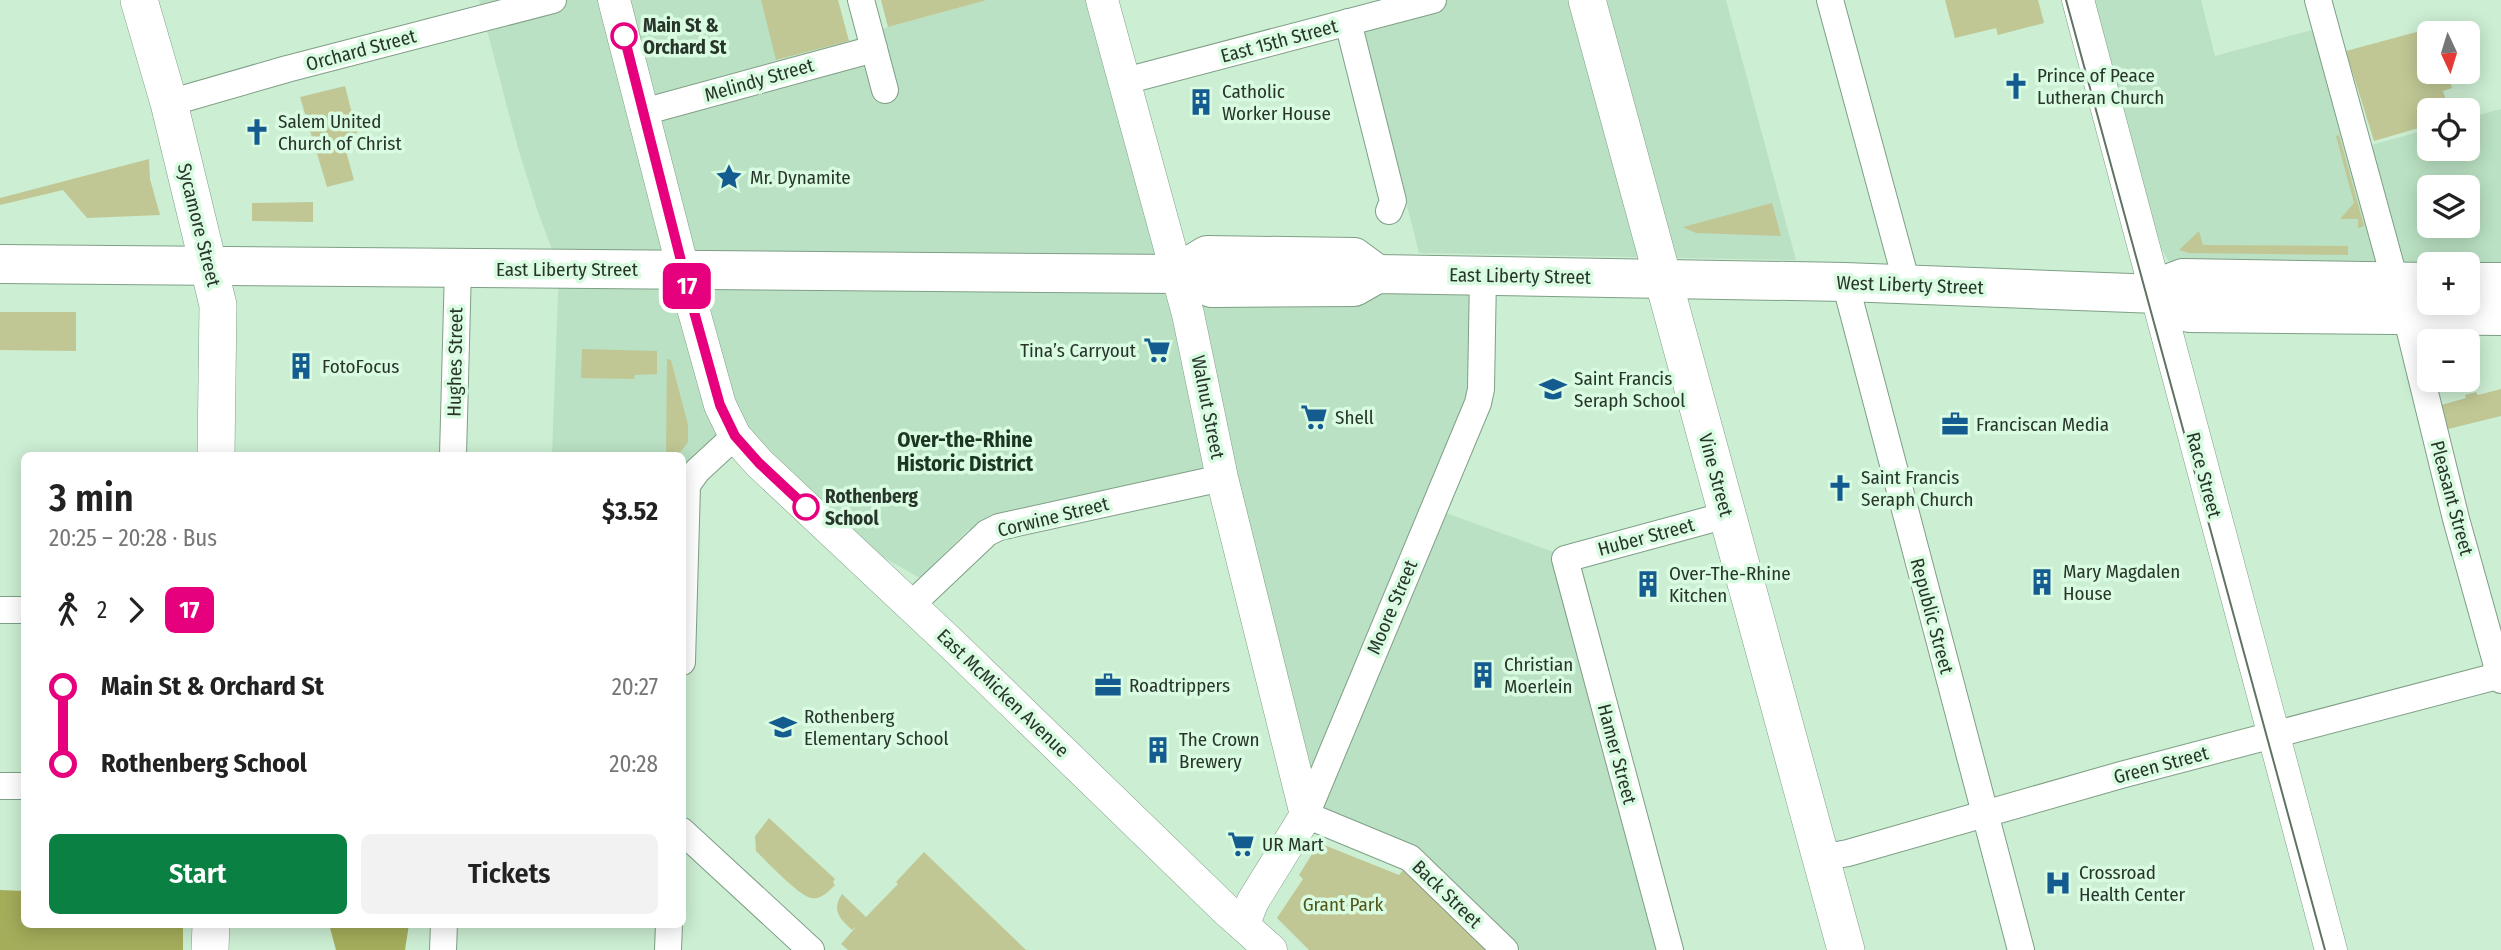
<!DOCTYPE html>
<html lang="en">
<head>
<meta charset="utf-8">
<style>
	:root { --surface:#fff; --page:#f2f2f2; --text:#222; --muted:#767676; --accent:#0b8043 }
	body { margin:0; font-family:"Fira Sans Condensed",sans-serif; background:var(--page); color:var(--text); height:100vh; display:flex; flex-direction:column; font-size:26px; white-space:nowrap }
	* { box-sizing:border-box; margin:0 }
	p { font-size:23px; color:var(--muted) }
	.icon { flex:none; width:38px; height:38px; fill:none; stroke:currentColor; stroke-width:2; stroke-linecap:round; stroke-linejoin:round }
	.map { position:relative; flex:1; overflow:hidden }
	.side { position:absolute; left:21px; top:452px; width:665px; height:476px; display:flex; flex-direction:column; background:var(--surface); border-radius:10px; box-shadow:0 4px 18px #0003 }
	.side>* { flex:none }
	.badge { padding:0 14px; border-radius:10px; font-size:24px; line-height:46px }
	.needle { width:46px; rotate:176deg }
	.tools { position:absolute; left:2417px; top:21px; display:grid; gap:14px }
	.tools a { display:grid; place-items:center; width:63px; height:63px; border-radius:10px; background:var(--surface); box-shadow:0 4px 18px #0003; font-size:35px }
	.map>.badge { position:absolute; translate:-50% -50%; box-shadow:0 0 0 4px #fff }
	.legs { display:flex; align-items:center; gap:10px; height:77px; padding:0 28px; font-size:23px }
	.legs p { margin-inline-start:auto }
	.headline { display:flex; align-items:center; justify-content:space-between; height:119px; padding:0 28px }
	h1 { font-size:38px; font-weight:600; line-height:52px }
	.action { display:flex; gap:14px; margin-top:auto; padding:14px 28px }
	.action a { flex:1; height:80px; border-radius:10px; background:var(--accent); color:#fff; font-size:28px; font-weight:600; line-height:80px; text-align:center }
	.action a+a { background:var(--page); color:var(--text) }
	ul { padding:0 28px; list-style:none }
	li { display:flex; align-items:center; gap:24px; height:77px; font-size:26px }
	li i { display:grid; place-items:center; width:10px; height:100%; margin:0 9px; background:currentColor }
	li i::after { content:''; width:18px; height:18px; margin:-9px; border:5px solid; border-radius:50%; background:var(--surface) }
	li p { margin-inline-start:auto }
	li:first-child i { background:linear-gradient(#0000 50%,currentColor 0) }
	li:last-child i { background:linear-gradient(currentColor 50%,#0000 0) }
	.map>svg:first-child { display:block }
	.built { fill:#bae1c3; fill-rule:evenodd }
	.green { fill:#c0c794 }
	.forest { fill:#a4ad5a }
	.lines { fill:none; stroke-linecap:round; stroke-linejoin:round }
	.minor-casing { stroke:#7f9f86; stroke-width:28 }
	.tertiary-casing { stroke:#7f9f86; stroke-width:33 }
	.secondary-casing { stroke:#7f9f86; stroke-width:38 }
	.primary-casing { stroke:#7f9f86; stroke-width:40 }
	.minor { stroke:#fff; stroke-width:26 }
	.tertiary { stroke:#fff; stroke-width:32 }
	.secondary { stroke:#fff; stroke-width:37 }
	.primary { stroke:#fff; stroke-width:38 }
	.tram { stroke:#5f7363; stroke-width:2 }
	.line-1-casing { stroke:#fff; stroke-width:16 }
	.line-1 { stroke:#e6007e; stroke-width:10 }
	.stop-1-dot { fill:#fff; stroke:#e6007e; stroke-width:3.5 }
	.labels { text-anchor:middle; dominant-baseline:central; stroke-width:7; stroke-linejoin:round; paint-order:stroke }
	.stop-label { font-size:19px; font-weight:bold; fill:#28352b; stroke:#d9fbe1; text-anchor:start }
	.street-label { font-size:19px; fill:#28352b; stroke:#d9fbe1 }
	.poi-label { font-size:19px; fill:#28352b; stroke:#d9fbe1; text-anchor:start }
	.park-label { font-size:19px; fill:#515619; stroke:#d9fbe1 }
	.neighbourhood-label { font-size:21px; font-weight:bold; fill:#1b3723; stroke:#d9fbe1 }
</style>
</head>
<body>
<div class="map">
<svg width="2501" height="950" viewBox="0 0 2501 950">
	<rect width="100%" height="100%" fill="#cceed3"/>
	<g class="built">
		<polygon points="479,0 761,0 777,60 849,41 888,27 987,0 1102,0 1177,274 1483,275 1481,389 1306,815 1222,478 974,546 969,529 920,578 821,522 735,436 683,485 682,455 552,455 559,269 537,209 518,148"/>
		<polygon points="1376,0 1726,0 1796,260 1419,253 1358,12 1377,7"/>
		<path d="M 2091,0 L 2201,0 L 2215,56 L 2335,24 L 2368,146 L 2429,129 L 2429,149 L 2468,149 L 2468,118 L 2501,109 L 2501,275 L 2468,264 L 2171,265 L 2162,250 ZM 2429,187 L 2468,187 L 2468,226 L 2429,226 Z"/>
		<polygon points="1443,512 1559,554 1667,950 1520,950 1451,881 1321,809"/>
	</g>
	<g class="green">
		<polygon points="761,0 838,0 849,41 776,60"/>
		<polygon points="881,0 987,0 888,27"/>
		<polygon points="1945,0 2038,0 2044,23 1998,35 1996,28 1955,38"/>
		<polygon points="2435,27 2436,33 2429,33 2429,72 2447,72 2452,88 2443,91 2449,110 2429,110 2429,125 2374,141 2346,51"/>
		<polygon points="345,86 357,133 342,137 354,180 327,187 300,97"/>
		<polygon points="2339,135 2364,226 2358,228 2358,219 2340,219 2354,203 2336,136"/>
		<polygon points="149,159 150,179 160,215 87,218 63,190 0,205 0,198"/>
		<polygon points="313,202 313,222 252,221 252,203"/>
		<polygon points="1772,203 1781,236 1696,233 1683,227"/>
		<polygon points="2199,231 2203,245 2348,246 2348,255 2189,253 2179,250"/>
		<polygon points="0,312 76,312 76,351 0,350"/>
		<polygon points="582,349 657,351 657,374 635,375 634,379 581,378"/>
		<polygon points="667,359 671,360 688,425 688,442 678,455 666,455"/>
		<polygon points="2501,389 2501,416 2448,429 2441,405 2466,398 2465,395 2476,392 2478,395"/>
		<path d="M 769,818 L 835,879 L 833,882 L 835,885 C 829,891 821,900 811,898 C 799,896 766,861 756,851 L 755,836 Z"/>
		<polygon points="1319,843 1399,875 1403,870 1491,950 1309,950 1277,918 1303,879 1299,875"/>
		<path d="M 924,852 L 1026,950 L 848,950 L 841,944 L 856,927 L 852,930 C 840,919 831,910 842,894 L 866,917 L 898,884 L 896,882 Z"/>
	</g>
	<g class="forest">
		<polygon points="0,890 24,891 24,924 183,924 183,950 0,950"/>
		<polygon points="329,924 409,924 405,950 336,950"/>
	</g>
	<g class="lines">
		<defs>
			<g id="minor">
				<polyline points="861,0 885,90"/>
				<polyline points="1830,0 1907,284"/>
				<polyline points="2318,0 2395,281"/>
				<polyline points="1348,22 1393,201 1389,211"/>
				<polyline points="1125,81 1433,0"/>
				<polyline points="169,103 287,69 553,0"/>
				<polyline points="643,112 874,49"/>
				<polyline points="1483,275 1481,389 1478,403 1306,815 1410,858 1505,950"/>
				<polyline points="1845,282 2021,950"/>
				<polyline points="2406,315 2456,519 2501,680"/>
				<polyline points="453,455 458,268"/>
				<polyline points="911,605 987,533 999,527 1222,478"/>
				<polyline points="0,610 24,610"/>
				<polyline points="682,662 687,485 697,471 735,436"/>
				<polyline points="0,786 24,786"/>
				<polyline points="682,831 811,950"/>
				<polyline points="1821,858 1848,853 2121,775 2501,675"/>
				<polyline points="443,950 444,924"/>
				<polyline points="668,950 669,924"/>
				<polyline points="1670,950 1565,559 1727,515"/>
			</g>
			<g id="tertiary">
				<polyline points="614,0 693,308 720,405 735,436 759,463 954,646 1225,909 1271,950"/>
				<polyline points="1102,0 1188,314 1222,478 1306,815 1253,901 1244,923"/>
				<polyline points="2078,0 2331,950"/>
			</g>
			<g id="secondary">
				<polyline points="139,0 169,103 218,305 216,455"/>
				<polyline points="1587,0 1846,950"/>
				<polyline points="210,950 211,924"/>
			</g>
			<g id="primary">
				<polyline points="0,264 1176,274 1212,288 1354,287 1377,274 1845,282 2157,294 2172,306 2189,313 2501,316"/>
				<polyline points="1176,274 1207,255 1354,257 1377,274"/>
				<polyline points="2468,282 2501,282"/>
				<polyline points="2157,294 2167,284 2183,278 2429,282"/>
			</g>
		</defs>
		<use href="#minor" class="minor-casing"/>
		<use href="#tertiary" class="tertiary-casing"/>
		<use href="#secondary" class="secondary-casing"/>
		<use href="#primary" class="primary-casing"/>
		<use href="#minor" class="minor"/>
		<use href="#tertiary" class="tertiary"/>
		<use href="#secondary" class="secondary"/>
		<use href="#primary" class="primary"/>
		<polyline class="tram" points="2066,0 2325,950"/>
	</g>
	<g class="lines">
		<defs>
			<polyline id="line-1" points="624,36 693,308 720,405 735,436 759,463 806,507"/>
		</defs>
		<use href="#line-1" class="line-1-casing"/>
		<use href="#line-1" class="line-1"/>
	</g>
	<defs>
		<symbol id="church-bare" viewBox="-9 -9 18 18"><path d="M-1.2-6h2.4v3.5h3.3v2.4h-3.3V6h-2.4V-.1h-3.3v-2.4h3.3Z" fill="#145b8f" stroke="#d9fbe1" stroke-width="2.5" paint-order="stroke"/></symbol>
		<symbol id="building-bare" viewBox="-9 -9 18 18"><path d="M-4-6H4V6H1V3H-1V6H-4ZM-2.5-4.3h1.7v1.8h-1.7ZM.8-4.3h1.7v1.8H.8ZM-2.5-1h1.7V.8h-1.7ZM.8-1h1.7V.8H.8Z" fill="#145b8f" stroke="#d9fbe1" stroke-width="2.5" paint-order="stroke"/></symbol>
		<symbol id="sight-bare" viewBox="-9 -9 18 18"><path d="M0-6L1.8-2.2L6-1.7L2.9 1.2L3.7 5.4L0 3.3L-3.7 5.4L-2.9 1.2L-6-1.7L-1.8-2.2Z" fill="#145b8f" stroke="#d9fbe1" stroke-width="2.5" paint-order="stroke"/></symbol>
		<symbol id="supermarket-bare" viewBox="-9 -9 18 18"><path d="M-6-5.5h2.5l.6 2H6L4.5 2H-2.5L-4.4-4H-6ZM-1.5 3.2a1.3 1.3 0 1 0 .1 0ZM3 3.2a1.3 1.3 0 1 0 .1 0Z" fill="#145b8f" stroke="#d9fbe1" stroke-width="2.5" paint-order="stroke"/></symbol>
		<symbol id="school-bare" viewBox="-9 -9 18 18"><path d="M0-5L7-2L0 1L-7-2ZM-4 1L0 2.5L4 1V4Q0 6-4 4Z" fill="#145b8f" stroke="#d9fbe1" stroke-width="2.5" paint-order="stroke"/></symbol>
		<symbol id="office-bare" viewBox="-9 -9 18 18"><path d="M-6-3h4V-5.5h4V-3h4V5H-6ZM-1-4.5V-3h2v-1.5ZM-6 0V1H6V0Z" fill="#145b8f" stroke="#d9fbe1" stroke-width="2.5" paint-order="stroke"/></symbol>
		<symbol id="hospital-bare" viewBox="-9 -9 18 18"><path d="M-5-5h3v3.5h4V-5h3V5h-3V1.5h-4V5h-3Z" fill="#145b8f" stroke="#d9fbe1" stroke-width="2.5" paint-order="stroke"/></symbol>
	</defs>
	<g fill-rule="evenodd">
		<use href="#church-bare" x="1997" y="67" width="38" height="38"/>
		<use href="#building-bare" x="1182" y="83" width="38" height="38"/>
		<use href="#church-bare" x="238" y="113" width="38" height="38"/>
		<use href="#sight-bare" x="710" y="158" width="38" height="38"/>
		<use href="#supermarket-bare" x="1138" y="331" width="38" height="38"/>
		<use href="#building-bare" x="282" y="347" width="38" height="38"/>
		<use href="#school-bare" x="1534" y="370" width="38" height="38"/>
		<use href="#supermarket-bare" x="1295" y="398" width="38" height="38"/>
		<use href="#office-bare" x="1936" y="405" width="38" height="38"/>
		<use href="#church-bare" x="1821" y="469" width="38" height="38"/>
		<use href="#building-bare" x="2023" y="563" width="38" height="38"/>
		<use href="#building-bare" x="1629" y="565" width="38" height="38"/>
		<use href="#building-bare" x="1464" y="656" width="38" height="38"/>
		<use href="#office-bare" x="1089" y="666" width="38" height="38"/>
		<use href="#school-bare" x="764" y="708" width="38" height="38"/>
		<use href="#building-bare" x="1139" y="731" width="38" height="38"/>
		<use href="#supermarket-bare" x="1222" y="825" width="38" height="38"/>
		<use href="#hospital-bare" x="2039" y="864" width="38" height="38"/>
	</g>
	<g class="stop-1-dot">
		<circle cx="624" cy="36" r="12"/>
		<circle cx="806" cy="507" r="12"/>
	</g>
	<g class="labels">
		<g class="stop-label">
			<text x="643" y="25">Main St &amp;<tspan x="643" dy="22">Orchard St</tspan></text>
			<text x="825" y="496">Rothenberg<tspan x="825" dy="22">School</tspan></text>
		</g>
		<g class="street-label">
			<text transform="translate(1279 41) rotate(-15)">East 15th Street</text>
			<text transform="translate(361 50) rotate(-15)">Orchard Street</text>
			<text transform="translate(759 80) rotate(-16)">Melindy Street</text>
			<text transform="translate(199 225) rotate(76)">Sycamore Street</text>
			<text x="567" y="269">East Liberty Street</text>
			<text transform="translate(1520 276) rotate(1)">East Liberty Street</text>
			<text transform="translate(1910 285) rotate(2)">West Liberty Street</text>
			<text transform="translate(455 362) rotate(-89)">Hughes Street</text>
			<text transform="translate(1208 407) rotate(79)">Walnut Street</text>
			<text transform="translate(1716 475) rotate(75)">Vine Street</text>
			<text transform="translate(2204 475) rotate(75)">Race Street</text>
			<text transform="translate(2452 498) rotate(75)">Pleasant Street</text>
			<text transform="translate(1053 517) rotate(-14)">Corwine Street</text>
			<text transform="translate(1646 537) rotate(-15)">Huber Street</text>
			<text transform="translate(1392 607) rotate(-67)">Moore Street</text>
			<text transform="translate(1932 616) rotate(75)">Republic Street</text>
			<text transform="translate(1003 693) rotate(44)">East McMicken Avenue</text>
			<text transform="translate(1617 754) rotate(75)">Hamer Street</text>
			<text transform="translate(2161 765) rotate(-15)">Green Street</text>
			<text transform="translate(1447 894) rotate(44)">Back Street</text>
		</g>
		<g class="poi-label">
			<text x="2037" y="75">Prince of Peace<tspan x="2037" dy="22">Lutheran Church</tspan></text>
			<text x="1222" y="91">Catholic<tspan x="1222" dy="22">Worker House</tspan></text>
			<text x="278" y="121">Salem United<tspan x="278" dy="22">Church of Christ</tspan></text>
			<text x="750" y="177">Mr. Dynamite</text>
			<text x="1136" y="350" text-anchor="end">Tina’s Carryout</text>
			<text x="322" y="366">FotoFocus</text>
			<text x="1574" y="378">Saint Francis<tspan x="1574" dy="22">Seraph School</tspan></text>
			<text x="1335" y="417">Shell</text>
			<text x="1976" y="424">Franciscan Media</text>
			<text x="1861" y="477">Saint Francis<tspan x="1861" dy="22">Seraph Church</tspan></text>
			<text x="2063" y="571">Mary Magdalen<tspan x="2063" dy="22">House</tspan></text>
			<text x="1669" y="573">Over-The-Rhine<tspan x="1669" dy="22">Kitchen</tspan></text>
			<text x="1504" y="664">Christian<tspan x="1504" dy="22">Moerlein</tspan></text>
			<text x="1129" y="685">Roadtrippers</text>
			<text x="804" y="716">Rothenberg<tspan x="804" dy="22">Elementary School</tspan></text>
			<text x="1179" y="739">The Crown<tspan x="1179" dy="22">Brewery</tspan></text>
			<text x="1262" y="844">UR Mart</text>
			<text x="2079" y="872">Crossroad<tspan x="2079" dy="22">Health Center</tspan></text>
		</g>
		<g class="park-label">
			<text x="1343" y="904">Grant Park</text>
		</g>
		<g class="neighbourhood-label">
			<text x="965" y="440">Over-the-Rhine<tspan x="965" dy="24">Historic District</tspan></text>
		</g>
	</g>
</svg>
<div class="tools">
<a><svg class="needle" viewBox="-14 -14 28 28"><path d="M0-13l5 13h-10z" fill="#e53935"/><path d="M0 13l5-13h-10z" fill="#767676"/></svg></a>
<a><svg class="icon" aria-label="locate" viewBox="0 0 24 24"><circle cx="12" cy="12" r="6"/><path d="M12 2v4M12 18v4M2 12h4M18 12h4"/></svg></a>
<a><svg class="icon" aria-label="layers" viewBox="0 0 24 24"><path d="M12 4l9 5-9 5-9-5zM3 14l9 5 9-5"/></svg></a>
<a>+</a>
<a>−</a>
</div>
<b class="badge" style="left:687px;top:286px;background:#e6007e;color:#fff">17</b>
<section class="side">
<div class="headline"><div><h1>3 min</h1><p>20:25 – 20:28 · Bus</p></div><b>$3.52</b></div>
<div class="legs"><svg class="icon" aria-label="walk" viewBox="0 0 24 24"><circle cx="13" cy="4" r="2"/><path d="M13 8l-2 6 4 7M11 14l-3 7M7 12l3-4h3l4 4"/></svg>2<svg class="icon" aria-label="forward" viewBox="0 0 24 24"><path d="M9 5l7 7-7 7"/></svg><b class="badge" style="background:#e6007e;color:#fff">17</b></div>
<ul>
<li><i style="color:#e6007e"></i><b>Main St &amp; Orchard St</b><p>20:27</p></li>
<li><i style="color:#e6007e"></i><b>Rothenberg School</b><p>20:28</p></li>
</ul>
<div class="action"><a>Start</a><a>Tickets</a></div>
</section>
</div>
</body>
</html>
